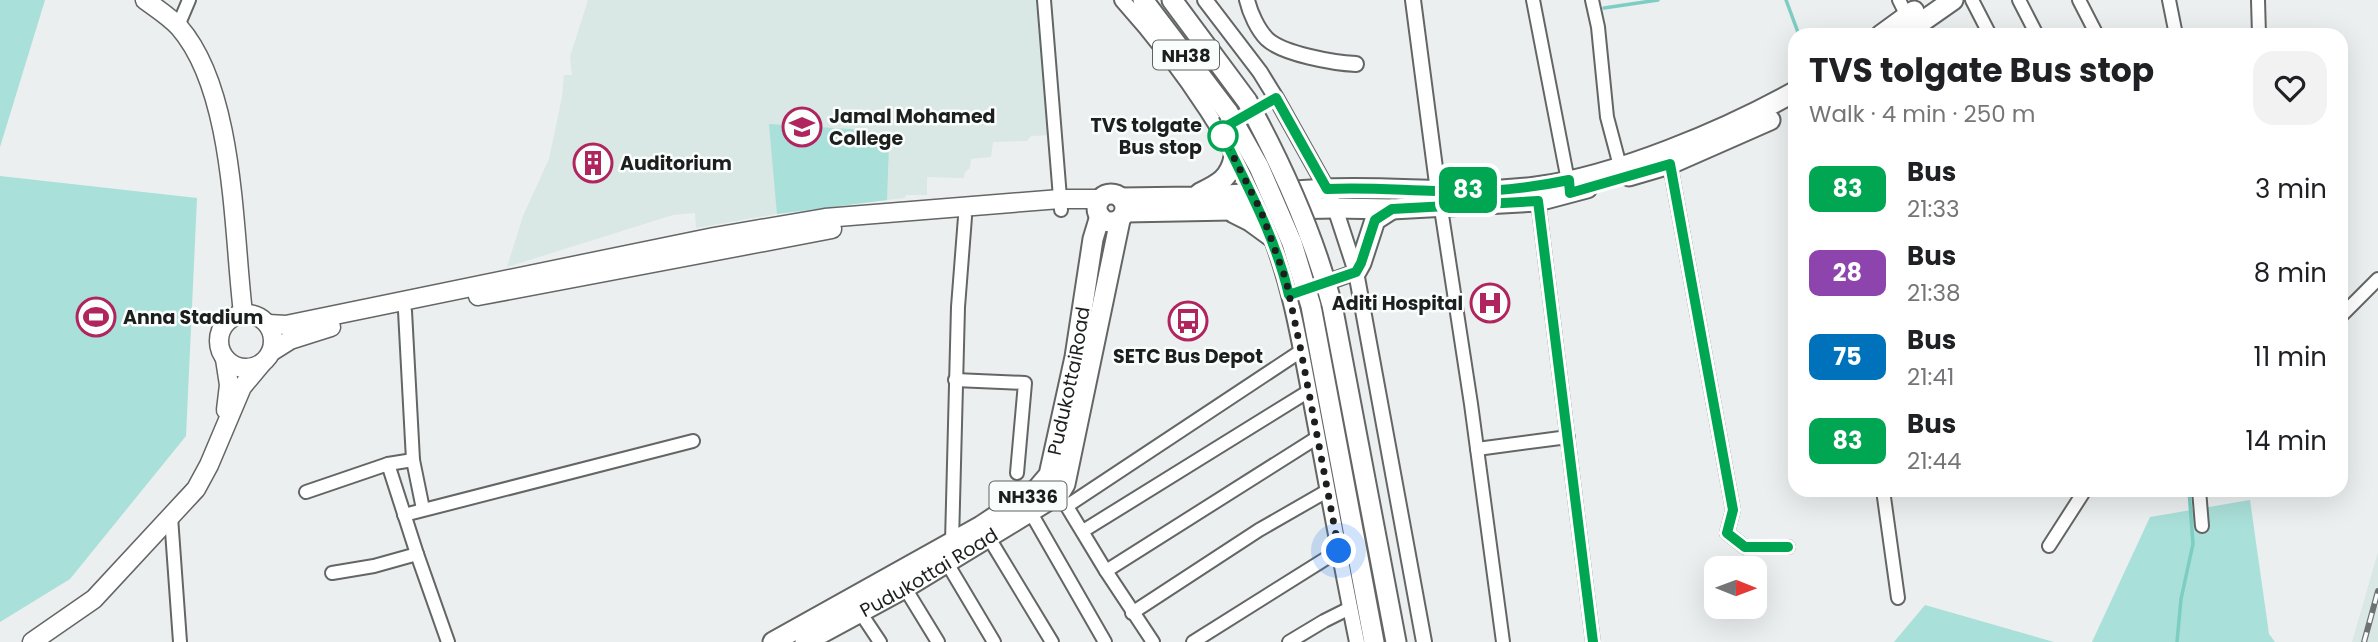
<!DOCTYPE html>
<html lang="en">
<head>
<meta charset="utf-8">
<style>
	:root { --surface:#fff; --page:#f2f2f2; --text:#202124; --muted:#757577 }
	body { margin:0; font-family:Poppins,sans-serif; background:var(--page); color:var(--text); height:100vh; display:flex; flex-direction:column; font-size:26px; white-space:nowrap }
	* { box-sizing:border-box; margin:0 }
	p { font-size:23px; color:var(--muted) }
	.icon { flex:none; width:38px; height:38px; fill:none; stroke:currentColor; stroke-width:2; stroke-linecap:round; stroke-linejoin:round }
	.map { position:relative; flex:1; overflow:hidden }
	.drawer { position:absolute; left:1788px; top:28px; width:560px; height:469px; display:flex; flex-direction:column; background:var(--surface); border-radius:21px; box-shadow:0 7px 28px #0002 }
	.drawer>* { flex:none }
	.badge { padding:0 14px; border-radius:10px; font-size:24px; line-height:46px }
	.needle { width:46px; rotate:91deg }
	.buttons { position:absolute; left:1704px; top:556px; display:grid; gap:14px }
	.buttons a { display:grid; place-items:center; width:63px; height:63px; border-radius:14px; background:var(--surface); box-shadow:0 7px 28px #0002; font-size:35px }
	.you { position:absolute; width:35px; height:35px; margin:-18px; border:5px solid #fff; border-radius:50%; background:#1a73e8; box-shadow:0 0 0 10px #1a73e833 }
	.map>.badge { position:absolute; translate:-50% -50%; box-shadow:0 0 0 4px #fff }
	.round { display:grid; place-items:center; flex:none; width:74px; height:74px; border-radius:21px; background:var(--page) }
	.headline { display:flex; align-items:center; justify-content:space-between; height:119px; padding:0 21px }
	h1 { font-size:33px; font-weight:700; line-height:52px }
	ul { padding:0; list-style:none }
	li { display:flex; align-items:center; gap:21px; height:84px; padding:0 21px }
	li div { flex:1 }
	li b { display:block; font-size:26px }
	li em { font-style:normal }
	li .badge { min-width:77px; font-weight:700; text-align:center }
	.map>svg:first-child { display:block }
	.built { fill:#d9e7e5 }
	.green { fill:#a9e0d9 }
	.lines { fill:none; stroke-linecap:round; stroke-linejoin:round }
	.stream { stroke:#7dcdc3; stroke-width:3.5 }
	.minor-casing { stroke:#636665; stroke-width:16 }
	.tertiary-casing { stroke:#636665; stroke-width:18 }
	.secondary-casing { stroke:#636665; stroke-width:21 }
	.primary-casing { stroke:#636665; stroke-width:23 }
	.trunk-casing { stroke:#636665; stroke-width:23 }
	.minor { stroke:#fff; stroke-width:12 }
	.tertiary { stroke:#fff; stroke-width:14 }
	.secondary { stroke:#fff; stroke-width:18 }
	.primary { stroke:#fff; stroke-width:19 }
	.trunk { stroke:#fff; stroke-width:19 }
	.rail-casing { stroke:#6f7272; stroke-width:6 }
	.rail { stroke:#f9fdfc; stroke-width:3.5; stroke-dasharray:10; stroke-linecap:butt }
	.trunk-bridge-casing { stroke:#636665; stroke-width:23; stroke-linecap:butt }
	.trunk-bridge { stroke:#fff; stroke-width:19 }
	.line-casing { stroke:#fff; stroke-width:16 }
	.line { stroke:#00a651; stroke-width:10 }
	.walk { stroke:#1d1f1f; stroke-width:7; stroke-dasharray:0 12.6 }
	.stop-dot { fill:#fff; stroke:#00a651; stroke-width:3.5 }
	.labels { text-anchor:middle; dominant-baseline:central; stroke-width:5; stroke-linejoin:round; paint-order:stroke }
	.shield { fill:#f9fdfc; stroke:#5f6261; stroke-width:2 }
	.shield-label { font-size:18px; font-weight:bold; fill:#1d1f1f }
	.poi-label { font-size:19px; font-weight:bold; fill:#1d1f1f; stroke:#f9fdfc; text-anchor:start }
	.stop-label { font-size:19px; font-weight:bold; fill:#1d1f1f; stroke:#f9fdfc; text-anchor:end }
	.street-label { font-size:19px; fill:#1d1f1f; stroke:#f9fdfc }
</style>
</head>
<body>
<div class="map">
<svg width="2378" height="642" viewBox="0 0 2378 642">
	<rect width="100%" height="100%" fill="#ebefef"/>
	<g class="built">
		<polygon points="588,0 1040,0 1049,135 1031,136 1027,141 993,142 991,157 971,159 970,168 965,172 964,178 927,177 927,195 906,195 905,198 804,209 696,228 695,213 673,215 507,267 523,216 549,159 562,97 564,75 572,75 570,57"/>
		<polygon points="2378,552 2378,642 2352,642"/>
	</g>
	<g class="green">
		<polygon points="0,0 45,0 0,147"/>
		<polygon points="769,124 866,130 889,142 887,200 777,214"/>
		<polygon points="0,176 197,198 186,436 70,579 0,622"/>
		<polygon points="2250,500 2269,634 2275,642 2092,642 2150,517"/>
		<polygon points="1925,605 2054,642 1894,642"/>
	</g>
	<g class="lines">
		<g class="stream">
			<polyline points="1786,0 1799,35"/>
			<polyline points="1604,8 1658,0"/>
			<polyline points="2177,642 2181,599 2193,544 2189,490"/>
		</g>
		<defs>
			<g id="minor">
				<polyline points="1044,0 1061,210"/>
				<polyline points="1533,0 1569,186"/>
				<polyline points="1592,0 1598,27 1607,117 1620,166"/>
				<polyline points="1899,0 1907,16"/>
				<polyline points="1972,0 1990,35"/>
				<polyline points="2019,0 2037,35"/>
				<polyline points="2079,0 2097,35"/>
				<polyline points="2169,0 2176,35"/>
				<polyline points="2258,0 2259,35"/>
				<polyline points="178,26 189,0"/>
				<polyline points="1670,164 1733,510 1727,533 1745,547 1788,547"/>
				<polyline points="1538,201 1593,642"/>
				<polyline points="1440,202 1471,404 1503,642"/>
				<polyline points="405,311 413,460 423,509"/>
				<polyline points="2342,315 2378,279"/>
				<polyline points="955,380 1025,383 1017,473"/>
				<polyline points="1477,449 1568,437"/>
				<polyline points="388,464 417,554 448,642"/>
				<polyline points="1883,490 1898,598"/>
				<polyline points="2199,490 2202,526"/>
				<polyline points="306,492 388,464 413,460"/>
				<polyline points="1063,500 1106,571 1153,642"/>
				<polyline points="1067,506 1301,351"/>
				<polyline points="1031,513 1105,642"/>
				<polyline points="404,515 693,441"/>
				<polyline points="171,517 180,642"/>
				<polyline points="1083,531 1309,391"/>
				<polyline points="989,538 1052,642"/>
				<polyline points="952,542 958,307 965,217"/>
				<polyline points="2049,546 2085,490"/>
				<polyline points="944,558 994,642"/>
				<polyline points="1106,571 1318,437"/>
				<polyline points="332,573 374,566 417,554"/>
				<polyline points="905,588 938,642"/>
				<polyline points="860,612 880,642"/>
				<polyline points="1132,613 1259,530 1327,491"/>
				<polyline points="1193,642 1338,551"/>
				<polyline points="1289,642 1324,621 1350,608"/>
			</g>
			<g id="tertiary">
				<path d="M 1122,0 C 1183,68 1240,151 1271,237 C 1290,287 1299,339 1309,391 C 1325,475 1340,559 1357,642"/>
				<polyline points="1205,0 1260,72 1276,98 1327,189 1335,208 1356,272 1424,642"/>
				<path d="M 1247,0 C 1250,13 1258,30 1267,39 C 1283,54 1334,63 1356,64"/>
				<polyline points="1413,0 1438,191"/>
				<polyline points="1297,293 1356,272"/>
			</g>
			<g id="secondary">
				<path d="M 145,0 C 156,8 170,17 179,27 C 235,91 233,231 243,313"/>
				<polyline points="478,296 832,229"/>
				<circle cx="246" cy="341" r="27"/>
				<polyline points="268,324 286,325 714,237 825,218 1060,199 1101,199"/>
				<polyline points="271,352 290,340 331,327"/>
				<polyline points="225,359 229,385 226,410"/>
				<polyline points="32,642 94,599 196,489 209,465 242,387 262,363"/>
			</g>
			<g id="primary">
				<polyline points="1881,35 1914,11"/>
				<polyline points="1903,35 1953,0"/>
				<polyline points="1629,176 1670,164 1770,120"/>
				<path d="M 1327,189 C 1396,186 1466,196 1536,187 C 1617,176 1724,131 1796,91"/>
				<polyline points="1335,208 1392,209 1538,201 1587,188"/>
				<polyline points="1356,272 1361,263 1375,220 1392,209"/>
			</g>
			<g id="trunk">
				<polyline points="1143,0 1228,112"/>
				<polyline points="1172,0 1247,101"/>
				<path d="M 1200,193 C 1219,184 1230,178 1234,157"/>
				<circle cx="1111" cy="208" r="14"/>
				<polyline points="1121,198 1193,197 1327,189"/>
				<polyline points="1125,212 1335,208"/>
				<polyline points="1234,213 1250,221 1272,237"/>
				<polyline points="1332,305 1396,642"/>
				<polyline points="1311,306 1374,642"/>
				<path id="s1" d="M 773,642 L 981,526 L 1037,489 L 1049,475 L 1075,357 L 1093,239 L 1100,216"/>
				<path id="s2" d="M 805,642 L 905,588 L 1059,494 L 1065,484 L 1120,220"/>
			</g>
		</defs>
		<use href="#minor" class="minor-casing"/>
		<use href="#tertiary" class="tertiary-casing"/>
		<use href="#secondary" class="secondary-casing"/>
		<use href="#primary" class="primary-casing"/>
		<use href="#trunk" class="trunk-casing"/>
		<use href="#minor" class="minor"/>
		<use href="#tertiary" class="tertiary"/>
		<use href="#secondary" class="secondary"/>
		<use href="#primary" class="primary"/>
		<use href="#trunk" class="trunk"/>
		<defs>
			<polyline id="rail" points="2364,642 2378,591"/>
		</defs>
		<use href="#rail" class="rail-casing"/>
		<use href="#rail" class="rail"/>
		<defs>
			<g id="trunk-bridge">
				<path d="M 1247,101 C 1283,167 1313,233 1332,305"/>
				<polyline points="1228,112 1259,167 1292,243 1311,306"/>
			</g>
		</defs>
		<use href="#trunk-bridge" class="trunk-bridge-casing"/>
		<use href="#trunk-bridge" class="trunk-bridge"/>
	</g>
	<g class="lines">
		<defs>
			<path id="line" d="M 1593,642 L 1538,201 L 1392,209 L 1375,220 L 1361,263 L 1356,272 L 1289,295 C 1275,236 1246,184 1220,130 L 1276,98 L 1327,189 C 1363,187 1398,190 1435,191 C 1479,193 1526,189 1569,180 L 1570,193 L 1670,164 L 1733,510 L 1727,533 L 1745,547 L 1788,547"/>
		</defs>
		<use href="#line" class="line-casing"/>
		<use href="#line" class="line"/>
		<polyline class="walk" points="1223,136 1261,211 1286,280 1301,351 1339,551"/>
	</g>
	<defs>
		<symbol id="university-ring" viewBox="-11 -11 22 22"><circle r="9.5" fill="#f9fdfc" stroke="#b1255f" stroke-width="1.5"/><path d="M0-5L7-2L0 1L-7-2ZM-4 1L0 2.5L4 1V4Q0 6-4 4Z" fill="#b1255f"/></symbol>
		<symbol id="building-ring" viewBox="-11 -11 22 22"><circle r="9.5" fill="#f9fdfc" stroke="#b1255f" stroke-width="1.5"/><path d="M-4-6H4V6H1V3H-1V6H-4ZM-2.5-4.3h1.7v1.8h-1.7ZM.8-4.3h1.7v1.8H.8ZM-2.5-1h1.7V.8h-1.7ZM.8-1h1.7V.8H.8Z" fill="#b1255f"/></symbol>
		<symbol id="hospital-ring" viewBox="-11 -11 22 22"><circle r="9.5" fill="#f9fdfc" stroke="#b1255f" stroke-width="1.5"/><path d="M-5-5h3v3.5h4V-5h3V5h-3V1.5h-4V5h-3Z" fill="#b1255f"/></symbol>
		<symbol id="stadium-ring" viewBox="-11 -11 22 22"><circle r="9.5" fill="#f9fdfc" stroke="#b1255f" stroke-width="1.5"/><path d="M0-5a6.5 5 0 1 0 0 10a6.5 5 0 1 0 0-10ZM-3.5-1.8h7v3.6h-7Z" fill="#b1255f"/></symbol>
		<symbol id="bus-ring" viewBox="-11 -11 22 22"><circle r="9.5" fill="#f9fdfc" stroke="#b1255f" stroke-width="1.5"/><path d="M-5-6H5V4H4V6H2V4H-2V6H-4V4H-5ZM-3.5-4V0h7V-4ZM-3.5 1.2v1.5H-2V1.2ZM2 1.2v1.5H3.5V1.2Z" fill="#b1255f"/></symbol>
	</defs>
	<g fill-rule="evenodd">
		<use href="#university-ring" x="780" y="105" width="44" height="44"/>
		<use href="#building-ring" x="571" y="141" width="44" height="44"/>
		<use href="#hospital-ring" x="1468" y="281" width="44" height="44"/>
		<use href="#stadium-ring" x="74" y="295" width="44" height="44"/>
		<use href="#bus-ring" x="1166" y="299" width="44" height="44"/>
	</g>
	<circle class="stop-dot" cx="1223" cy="136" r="14"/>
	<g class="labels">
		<g class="shield">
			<rect x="1153" y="40.5" width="66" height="29" rx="5"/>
			<rect x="989.5" y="481.5" width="77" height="29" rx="5"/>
		</g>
		<g class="shield-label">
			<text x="1186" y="55">NH38</text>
			<text x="1028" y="496">NH336</text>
		</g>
		<g class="poi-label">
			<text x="829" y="116">Jamal Mohamed<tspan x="829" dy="22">College</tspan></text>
			<text x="620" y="163">Auditorium</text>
			<text x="1463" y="303" text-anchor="end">Aditi Hospital</text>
			<text x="123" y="317">Anna Stadium</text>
			<text x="1188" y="356" text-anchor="middle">SETC Bus Depot</text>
		</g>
		<g class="stop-label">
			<text x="1202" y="125">TVS tolgate<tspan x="1202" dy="22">Bus stop</tspan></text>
		</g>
		<g class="street-label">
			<text stroke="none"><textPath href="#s1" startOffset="420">PudukottaiRoad</textPath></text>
			<text stroke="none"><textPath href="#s2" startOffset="142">Pudukottai Road</textPath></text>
		</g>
	</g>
</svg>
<div class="buttons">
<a><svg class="needle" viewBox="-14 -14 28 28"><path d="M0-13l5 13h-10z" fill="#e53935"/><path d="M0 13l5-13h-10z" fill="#757577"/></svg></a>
</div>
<div class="you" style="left:1339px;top:551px"></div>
<b class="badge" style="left:1468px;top:190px;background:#00a651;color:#fff">83</b>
<section class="drawer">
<div class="headline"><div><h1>TVS tolgate Bus stop</h1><p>Walk · 4 min · 250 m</p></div><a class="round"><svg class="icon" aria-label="heart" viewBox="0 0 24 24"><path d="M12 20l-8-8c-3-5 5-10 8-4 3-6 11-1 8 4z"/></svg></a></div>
<ul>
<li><span class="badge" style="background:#00a651;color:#fff">83</span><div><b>Bus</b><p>21:33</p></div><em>3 min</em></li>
<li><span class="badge" style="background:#8e44ad;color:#fff">28</span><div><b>Bus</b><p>21:38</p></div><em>8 min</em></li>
<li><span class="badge" style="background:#0072bc;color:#fff">75</span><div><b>Bus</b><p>21:41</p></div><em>11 min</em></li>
<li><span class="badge" style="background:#00a651;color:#fff">83</span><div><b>Bus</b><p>21:44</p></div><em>14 min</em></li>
</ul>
</section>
</div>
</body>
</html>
